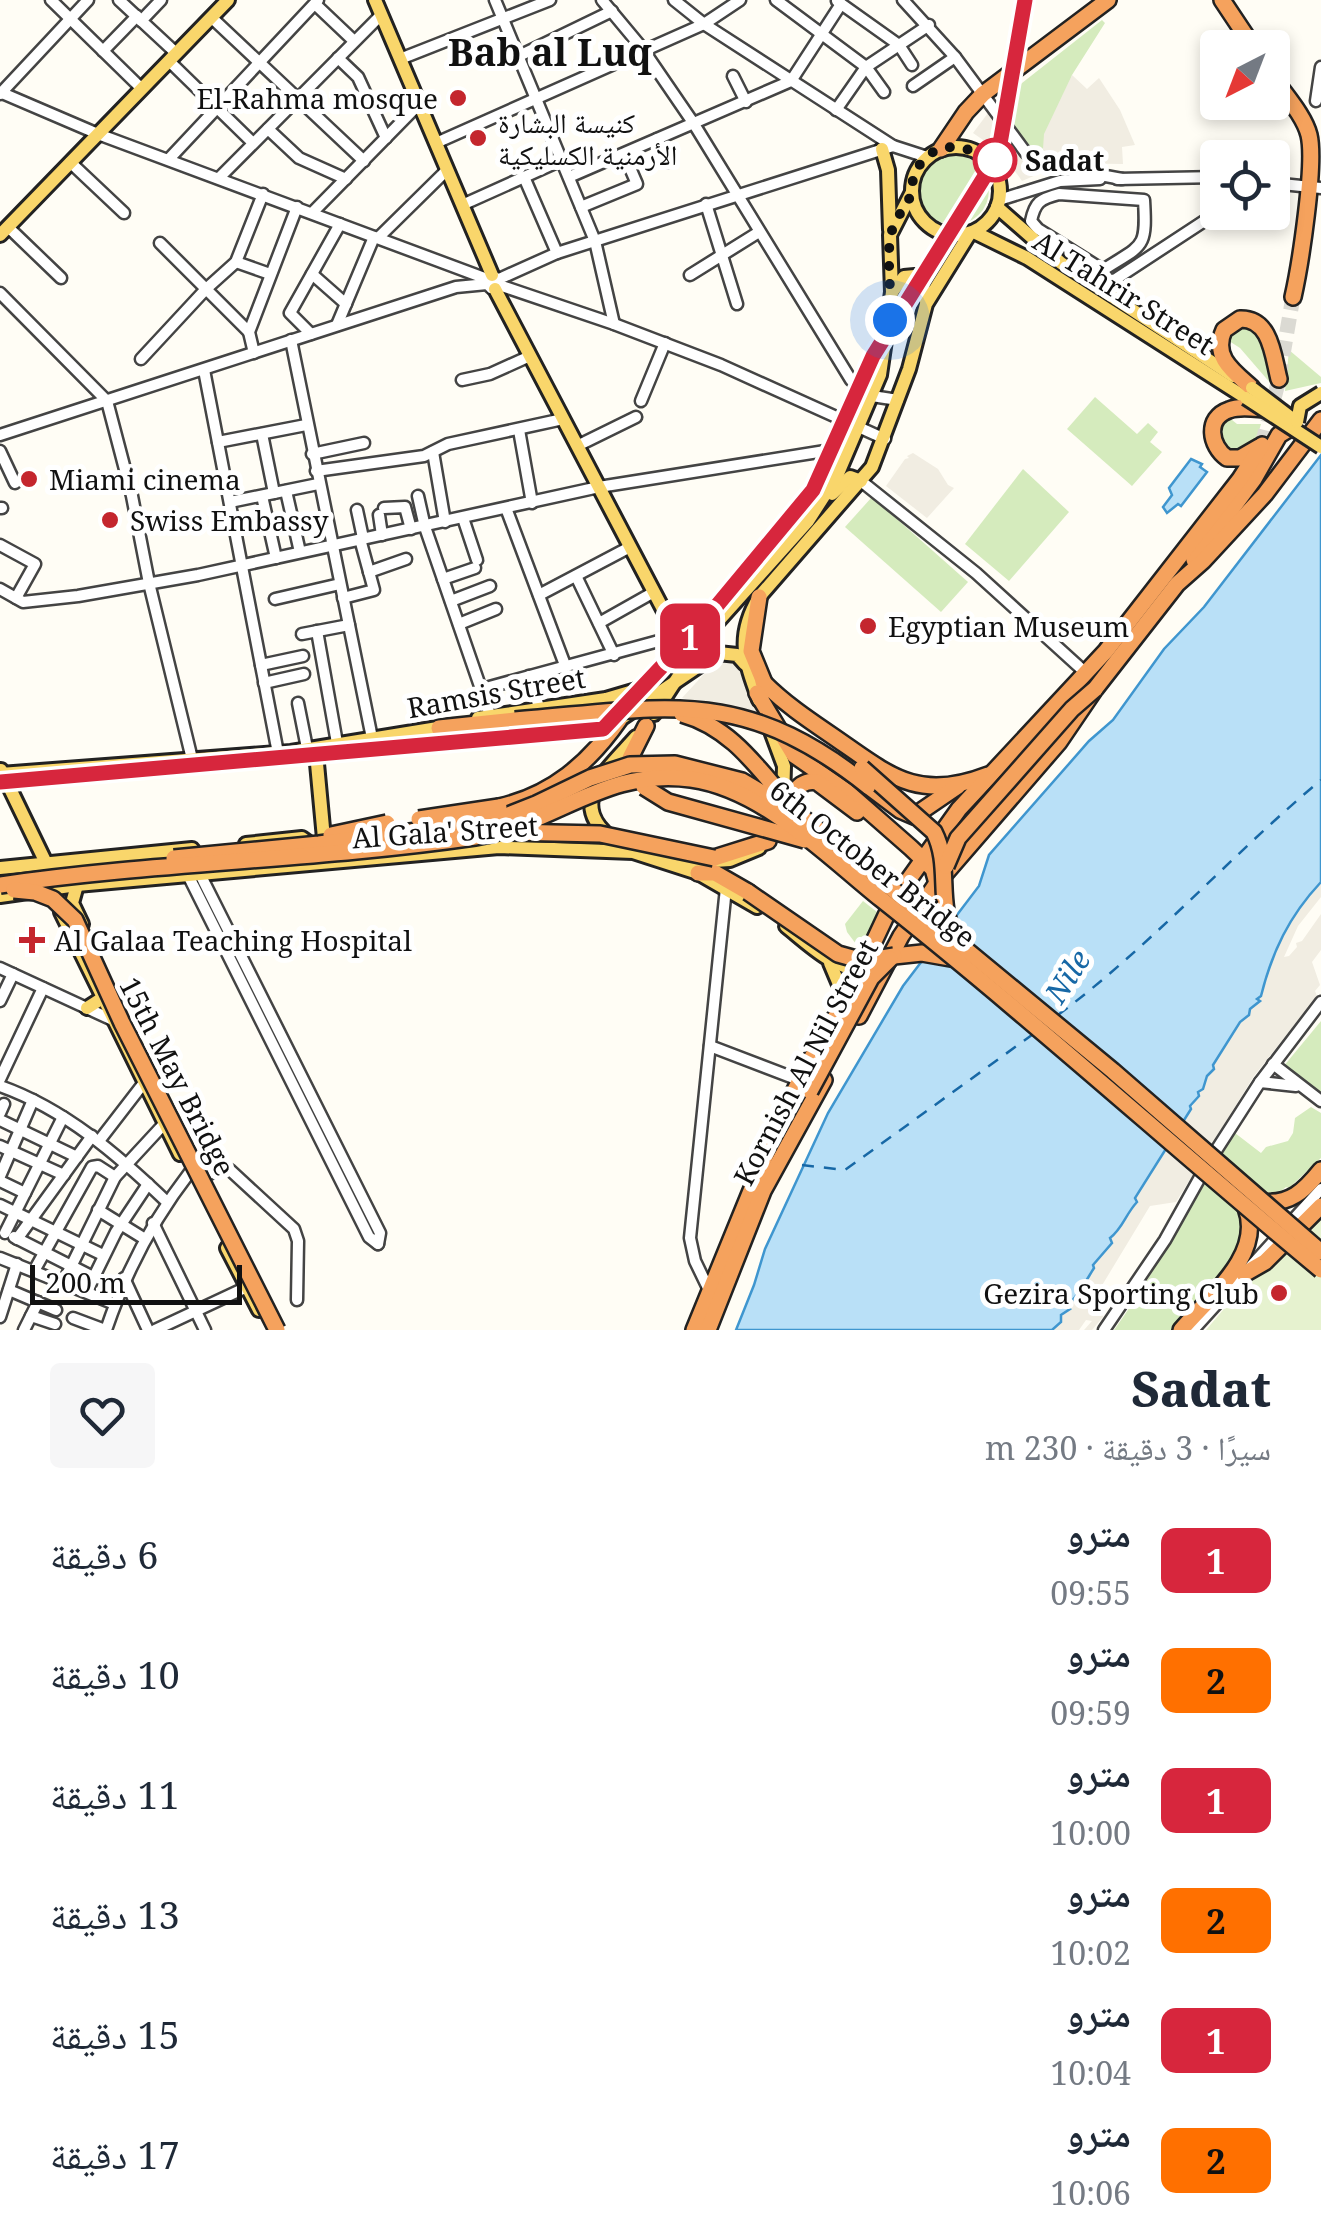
<!DOCTYPE html>
<html lang="ar">
<head>
<meta charset="utf-8">
<style>
	:root { --surface:#fff; --page:#f6f6f7; --text:#1f2937; --muted:#747a83 }
	body { margin:0; font-family:"Noto Serif","Noto Naskh Arabic",serif; background:var(--page); color:var(--text); direction:rtl; height:100vh; display:flex; flex-direction:column; font-size:38px; white-space:nowrap }
	* { box-sizing:border-box; margin:0 }
	p { font-size:32px; color:var(--muted) }
	.icon { flex:none; width:55px; height:55px; fill:none; stroke:currentColor; stroke-width:2; stroke-linecap:round; stroke-linejoin:round }
	.map { position:relative; height:1330px; overflow:hidden; direction:ltr }
	.details { display:flex; flex-direction:column; background:var(--surface); flex:1 }
	.details>* { flex:none }
	.badge { padding:0 20px; border-radius:15px; font-size:35px; line-height:65px }
	.needle { width:65px; rotate:222deg }
	.tools { position:absolute; left:1200px; top:30px; display:grid; gap:20px }
	.tools a { display:grid; place-items:center; width:90px; height:90px; border-radius:10px; background:var(--surface); box-shadow:0 5px 15px #0003; font-size:50px }
	.scale { position:absolute; left:30px; bottom:25px; width:212px; box-sizing:border-box; padding-left:10px; border:5px solid #111; border-top:0; font-size:28px; line-height:35px; white-space:nowrap; color:#111; -webkit-text-stroke:8px #fff; paint-order:stroke }
	.you { position:absolute; width:50px; height:50px; margin:-25px; border:8px solid #fff; border-radius:50%; background:#1a73e8; box-shadow:0 0 0 15px #1a73e833 }
	.map>.badge { position:absolute; translate:-50% -50%; box-shadow:0 0 0 5px #fff }
	.round { display:grid; place-items:center; flex:none; width:105px; height:105px; border-radius:10px; background:var(--page) }
	.overview { display:flex; align-items:center; justify-content:space-between; height:170px; padding:0 50px }
	h1 { font-size:48px; font-weight:800; line-height:75px }
	ul { padding:0; list-style:none }
	li { display:flex; align-items:center; gap:30px; height:120px; padding:0 50px }
	li div { flex:1 }
	li b { display:block; font-size:38px }
	li em { font-style:normal }
	li .badge { min-width:110px; font-weight:700; text-align:center }
	.map>svg:first-child { display:block }
	.green { fill:#d5ebbd }
	.pitch { fill:#e6f2cf }
	.plaza { fill:#f1ede2 }
	.water { fill:#b9e0f7; stroke:#3f96cf; stroke-width:2.5 }
	.lines { fill:none; stroke-linecap:round; stroke-linejoin:round }
	.ferry { stroke:#1768a6; stroke-width:2.5; stroke-dasharray:12 10; stroke-linecap:butt }
	.highway-tunnel { stroke:#dbdad3; stroke-width:15; stroke-dasharray:15 8; stroke-linecap:butt }
	.minor-casing { stroke:#444; stroke-width:15 }
	.major-casing { stroke:#222; stroke-width:18 }
	.highway-casing { stroke:#222; stroke-width:20 }
	.minor { stroke:#fff; stroke-width:10 }
	.major { stroke:#f9d66b; stroke-width:12 }
	.highway { stroke:#f5a25d; stroke-width:15 }
	.major-bridge-casing { stroke:#222; stroke-width:18; stroke-linecap:butt }
	.highway-bridge-casing { stroke:#222; stroke-width:20; stroke-linecap:butt }
	.major-bridge { stroke:#f9d66b; stroke-width:12 }
	.highway-bridge { stroke:#f5a25d; stroke-width:15 }
	.line-casing { stroke:#fff; stroke-width:22 }
	.line { stroke:#d7263d; stroke-width:15 }
	.walk { stroke:#111; stroke-width:10; stroke-dasharray:0 18 }
	.poi-dot { fill:#c4262e; stroke:#fff; stroke-width:4 }
	.stop-dot { fill:#fff; stroke:#d7263d; stroke-width:5 }
	.labels { text-anchor:middle; dominant-baseline:central; stroke-width:10; stroke-linejoin:round; paint-order:stroke }
	.poi-label { font-size:28px; fill:#111; stroke:#fff; text-anchor:start }
	.stop-label { font-size:28px; font-weight:bold; fill:#111; stroke:#fff; text-anchor:start }
	.street-label { font-size:28px; fill:#111; stroke:#fff }
	.water-label { font-size:30px; font-style:italic; fill:#1768a6; stroke:#fff }
	.district-label { font-size:38px; font-weight:bold; fill:#111; stroke:#fff }
</style>
</head>
<body>
<div class="map">
<svg width="1321" height="1330" viewBox="0 0 1321 1330">
	<rect width="100%" height="100%" fill="#fffdf5"/>
	<g class="green">
		<path d="M 1102,20 L 1105,23 L 1072,75 L 1053,163 C 1035,156 1013,134 1006,115 C 1003,107 1008,99 1012,91 Z"/>
		<circle cx="954" cy="190" r="35"/>
		<polygon points="1243,323 1262,333 1272,385 1240,348 1226,339 1226,334"/>
		<polygon points="1289,350 1321,377 1321,383 1285,391"/>
		<polygon points="1095,397 1137,434 1148,423 1158,432 1150,442 1162,452 1132,486 1067,429"/>
		<polygon points="1227,416 1237,424 1261,424 1258,434 1244,451 1232,451 1221,446 1217,425"/>
		<polygon points="1023,469 1069,512 1009,581 965,544"/>
		<polygon points="872,497 968,582 941,612 845,527"/>
		<polygon points="863,901 877,912 862,952 847,932 845,924"/>
		<polygon points="1321,1021 1321,1094 1283,1067"/>
		<path d="M 1311,1107 L 1321,1113 L 1321,1158 L 1289,1188 L 1286,1187 L 1240,1224 C 1246,1261 1198,1303 1176,1330 L 1114,1330 C 1160,1267 1191,1197 1235,1133 L 1261,1153 L 1266,1147 L 1288,1141 L 1293,1133 L 1295,1118 Z"/>
	</g>
	<polygon class="pitch" points="1321,1195 1321,1330 1206,1330"/>
	<g class="plaza">
		<polygon points="1072,75 1087,89 1099,78 1120,110 1135,145 1122,147 1123,164 1053,163 1048,157 1043,149 1044,134"/>
		<polygon points="988,113 1036,175 1022,181 1002,153 973,133"/>
		<polygon points="913,453 938,469 948,485 954,488 927,518 886,486 905,459 909,458 907,456"/>
		<polygon points="726,657 740,665 758,718 682,698 717,660"/>
		<polygon points="1321,882 1321,897 1298,926 1284,957 1289,956 1297,947 1296,943 1302,941 1321,914 1321,950 1312,962 1320,985 1315,991 1317,996 1254,1076 1176,1202 1150,1206 1098,1292 1103,1317 1092,1330 1084,1330 1092,1321 1086,1320 1079,1330 1052,1330 1082,1288 1085,1278 1112,1234 1120,1229 1118,1225 1129,1208 1136,1203 1135,1199 1191,1109 1212,1066 1259,995 1282,936 1302,903"/>
	</g>
	<g class="water">
		<path d="M 1321,455 L 1321,882 C 1289,916 1272,952 1261,996 L 1257,999 L 1260,1001 L 1250,1009 L 1249,1015 L 1240,1022 L 1213,1065 L 1214,1069 L 1207,1076 L 1203,1089 L 1198,1092 L 1199,1096 L 1190,1106 L 1191,1109 L 1135,1198 L 1137,1202 C 1125,1215 1123,1228 1110,1238 L 1112,1243 L 1093,1265 L 1094,1268 C 1087,1279 1077,1298 1067,1306 L 1070,1309 L 1061,1315 L 1061,1322 L 1052,1330 L 736,1330 L 754,1285 L 765,1249 L 828,1113 L 903,986 L 979,886 L 989,855 L 1089,741 L 1113,720 L 1164,649 L 1204,607 Z"/>
		<polygon points="1191,459 1202,464 1200,467 1207,472 1181,506 1178,504 1167,513 1163,507 1172,495 1169,488"/>
	</g>
	<g class="lines">
		<g class="ferry">
			<path d="M 1058,1015 C 1152,945 1231,855 1321,780"/>
			<polyline points="802,1165 845,1170 1036,1032"/>
		</g>
		<polyline class="highway-tunnel" points="1262,445 1278,383 1293,297"/>
		<defs>
			<g id="minor">
				<polyline points="51,0 142,89"/>
				<polyline points="119,0 176,53"/>
				<polyline points="495,0 595,241 614,324"/>
				<polyline points="602,0 642,48 694,124 851,380 872,396 898,400"/>
				<polyline points="674,0 704,24 893,146 927,157"/>
				<polyline points="776,0 866,67 884,92"/>
				<polyline points="903,0 955,57 1026,153 1046,165 1122,179"/>
				<polyline points="837,1 899,45 912,65"/>
				<polyline points="315,4 354,41"/>
				<polyline points="211,17 364,161"/>
				<polyline points="141,21 161,0"/>
				<polyline points="103,51 137,16"/>
				<polyline points="519,56 612,11"/>
				<polyline points="338,58 358,77 386,138"/>
				<polyline points="400,59 550,0"/>
				<polyline points="169,61 253,143"/>
				<polyline points="733,76 746,102"/>
				<polyline points="913,86 955,57"/>
				<polyline points="0,92 98,134 487,279"/>
				<polyline points="0,94 88,0"/>
				<polyline points="1316,101 1321,67"/>
				<polyline points="836,110 866,67 929,25"/>
				<polyline points="268,129 299,158 346,179"/>
				<polyline points="657,139 667,162"/>
				<polyline points="436,143 704,24 740,0"/>
				<polyline points="169,159 318,0"/>
				<polyline points="70,162 124,213"/>
				<polyline points="524,177 557,253"/>
				<polyline points="569,177 791,81 841,4"/>
				<polyline points="219,178 381,15"/>
				<polyline points="1117,179 1218,177"/>
				<polyline points="1272,183 1321,188"/>
				<path d="M 1059,194 L 1144,200 C 1147,250 1143,244 1103,270 L 1038,229 L 1031,221 C 1035,202 1040,199 1059,194 Z"/>
				<polyline points="999,200 1060,181 1100,179"/>
				<polyline points="706,204 737,304"/>
				<polyline points="462,205 562,160"/>
				<polyline points="581,207 637,184 624,154"/>
				<polyline points="312,213 419,104"/>
				<polyline points="8,227 61,278"/>
				<polyline points="378,238 447,170"/>
				<polyline points="160,243 249,332"/>
				<polyline points="236,262 270,274"/>
				<polyline points="312,274 346,304"/>
				<polyline points="690,275 759,232"/>
				<polyline points="1099,290 1218,212"/>
				<polyline points="0,293 107,401 132,496 149,583 192,759"/>
				<polyline points="337,325 374,237"/>
				<polyline points="311,334 290,313 340,224"/>
				<polyline points="291,340 372,738"/>
				<polyline points="254,353 249,332 297,207"/>
				<polyline points="141,359 206,289 236,262 263,194"/>
				<polyline points="204,370 278,753"/>
				<polyline points="462,380 490,374 530,356"/>
				<polyline points="641,401 665,343"/>
				<polyline points="519,430 532,503"/>
				<polyline points="262,434 274,493"/>
				<polyline points="0,435 456,287 487,284"/>
				<polyline points="885,439 721,365 614,324 499,285 491,288 486,282 490,276 499,279 557,253 893,146"/>
				<polyline points="218,442 306,425"/>
				<polyline points="577,446 636,417"/>
				<polyline points="0,451 15,483"/>
				<polyline points="433,452 445,522"/>
				<polyline points="312,454 364,443"/>
				<polyline points="316,471 424,456 448,444 563,419"/>
				<polyline points="861,481 976,573 1087,674"/>
				<polyline points="286,491 300,552"/>
				<polyline points="262,496 276,558"/>
				<polyline points="418,496 425,527 490,715"/>
				<polyline points="230,502 318,484"/>
				<polyline points="0,508 2,508"/>
				<polyline points="384,508 405,507 411,529"/>
				<polyline points="506,508 565,665"/>
				<polyline points="357,510 363,538"/>
				<polyline points="379,515 382,535"/>
				<polyline points="463,518 477,560"/>
				<polyline points="0,545 35,564 16,598"/>
				<polyline points="369,572 406,559"/>
				<polyline points="576,576 614,655"/>
				<polyline points="443,579 475,568"/>
				<polyline points="0,589 23,602 78,596 198,575 599,487 850,447"/>
				<polyline points="539,595 630,547"/>
				<polyline points="343,598 374,590 360,539"/>
				<polyline points="275,599 340,584"/>
				<polyline points="451,601 490,586"/>
				<polyline points="599,623 654,592"/>
				<polyline points="459,624 496,609"/>
				<polyline points="317,631 337,743"/>
				<polyline points="302,634 349,625"/>
				<polyline points="261,665 303,656"/>
				<polyline points="529,676 539,707"/>
				<polyline points="264,683 304,674"/>
				<polyline points="482,689 677,636"/>
				<polyline points="298,703 307,748"/>
				<polyline points="201,876 380,1233 378,1244"/>
				<polyline points="189,877 369,1237 378,1244"/>
				<polyline points="0,968 117,1022"/>
				<polyline points="0,1001 13,974"/>
				<polyline points="710,1046 799,1080"/>
				<polyline points="1273,1064 1321,1101"/>
				<polyline points="0,1079 43,988"/>
				<polyline points="1260,1082 1296,1086"/>
				<path d="M 0,1086 C 65,1109 118,1155 167,1202"/>
				<polyline points="0,1113 4,1104"/>
				<polyline points="0,1120 77,1157"/>
				<polyline points="99,1141 143,1084"/>
				<polyline points="0,1146 64,1175"/>
				<polyline points="0,1176 33,1100"/>
				<polyline points="204,1176 223,1168 230,1170 294,1229 298,1241 297,1300"/>
				<polyline points="0,1181 25,1193"/>
				<polyline points="0,1205 103,1255"/>
				<polyline points="98,1210 145,1239"/>
				<polyline points="153,1223 205,1330"/>
				<polyline points="5,1233 63,1117"/>
				<polyline points="14,1237 93,1277"/>
				<polyline points="17,1239 92,1136"/>
				<polyline points="0,1258 115,1304"/>
				<polyline points="34,1271 92,1167 98,1166 115,1177"/>
				<polyline points="124,1278 148,1330"/>
				<polyline points="64,1281 115,1177 164,1124"/>
				<polyline points="9,1290 56,1310"/>
				<polyline points="87,1291 116,1232 148,1184"/>
				<polyline points="710,1292 695,1261 690,1238 726,888"/>
				<polyline points="31,1316 55,1324"/>
				<polyline points="0,1317 17,1264"/>
				<polyline points="73,1318 105,1330"/>
				<polyline points="24,1330 38,1302"/>
				<path d="M 106,1330 C 126,1271 152,1221 190,1172"/>
				<polyline points="155,1330 247,1287"/>
				<polyline points="1104,1330 1165,1240 1208,1163 1260,1082 1321,1002"/>
				<polyline points="1193,1330 1321,1189"/>
			</g>
			<g id="major">
				<polyline points="375,0 492,275"/>
				<circle cx="956" cy="191" r="44"/>
				<polyline points="882,149 888,170 890,230"/>
				<polyline points="997,207 1061,263 1233,376"/>
				<polyline points="974,232 1027,258 1246,398"/>
				<polyline points="0,235 228,0"/>
				<polyline points="892,292 904,277 915,276 923,284 926,301"/>
				<polyline points="832,494 850,477 861,481"/>
				<path d="M 759,700 C 744,659 736,636 759,597 L 872,467 L 909,369 L 926,304 L 970,233"/>
				<polyline points="654,714 704,637 808,521 837,476 880,375 892,292 890,235 911,194"/>
				<polyline points="478,718 606,699 640,689 652,682 679,650 677,636 495,289"/>
				<polyline points="768,723 784,766 783,800"/>
				<polyline points="337,750 603,725 619,720 718,653 737,655 745,664"/>
				<polyline points="316,753 325,849"/>
				<polyline points="1,770 46,863"/>
				<polyline points="0,774 291,752 444,727"/>
				<path d="M 611,838 C 566,802 608,769 636,737"/>
				<polyline points="246,844 302,838 313,846"/>
				<polyline points="683,863 730,860 759,848"/>
				<polyline points="0,868 192,849"/>
				<polyline points="77,885 72,903 82,924"/>
				<polyline points="0,896 77,885 499,847 633,852 698,873 757,907"/>
				<polyline points="61,912 180,1154"/>
				<path d="M 786,926 C 812,947 833,969 867,971"/>
				<polyline points="830,963 846,1001"/>
				<polyline points="87,1008 101,999"/>
				<polyline points="227,1248 259,1310"/>
			</g>
			<g id="highway">
				<polyline points="1222,0 1254,48"/>
				<path d="M 1272,76 C 1284,94 1304,115 1309,135 C 1316,164 1300,266 1293,297"/>
				<polyline points="941,149 966,112 983,94 1108,0"/>
				<path d="M 1252,388 C 1233,371 1212,357 1224,330 L 1240,319 C 1271,318 1273,356 1279,379"/>
				<path d="M 1259,447 L 1240,458 L 1227,458 C 1210,446 1205,418 1229,410 C 1239,406 1252,408 1263,409"/>
				<polyline points="1194,560 1254,479 1279,435 1292,427"/>
				<polyline points="759,597 751,651 767,690"/>
				<path d="M 763,682 C 784,703 806,718 831,735 C 888,774 916,803 988,775"/>
				<polyline points="757,693 794,755 846,791 911,848 933,869 937,883"/>
				<polyline points="439,728 515,720"/>
				<polyline points="634,776 630,758 646,726"/>
				<polyline points="868,786 900,810 914,816 958,786"/>
				<path d="M 783,806 C 794,795 799,778 817,782 L 857,812"/>
				<path d="M 499,807 C 552,795 589,763 619,720"/>
				<polyline points="714,858 768,841"/>
				<polyline points="698,873 715,873 748,892"/>
				<polyline points="894,956 922,953 956,959"/>
				<polyline points="859,1016 901,936 937,883 1059,742 1095,689 1177,584 1203,561 1265,494 1321,420"/>
				<path d="M 1261,1202 C 1290,1205 1304,1191 1321,1170"/>
				<polyline points="1244,1274 1265,1262 1321,1206"/>
				<polyline points="694,1330 782,1115 823,1036 846,1001 892,903 959,809 1106,651 1240,479 1262,445"/>
				<polyline points="708,1330 763,1191 824,1080"/>
				<path d="M 1181,1330 C 1209,1297 1264,1255 1246,1208"/>
			</g>
		</defs>
		<use href="#minor" class="minor-casing"/>
		<use href="#major" class="major-casing"/>
		<use href="#highway" class="highway-casing"/>
		<use href="#minor" class="minor"/>
		<use href="#major" class="major"/>
		<use href="#highway" class="highway"/>
		<defs>
			<g id="major-bridge">
				<polyline points="1252,388 1290,417"/>
				<polyline points="1246,398 1321,447"/>
				<polyline points="1297,422 1300,406 1321,393"/>
			</g>
			<g id="highway-bridge">
				<path d="M 682,714 C 729,727 755,764 785,799"/>
				<path d="M 515,720 C 666,708 739,684 868,786"/>
				<path d="M 862,768 L 934,832 C 952,867 935,904 956,937"/>
				<polyline points="644,787 668,802 805,840"/>
				<polyline points="419,819 499,807"/>
				<polyline points="507,832 600,834 714,858"/>
				<polyline points="331,835 387,823"/>
				<polyline points="174,858 319,844 493,821 536,804 590,778 630,765 675,764 742,781 798,814 879,878 1113,1071 1321,1252"/>
				<polyline points="946,866 958,838 1072,709 1095,689"/>
				<path d="M 0,885 C 157,862 317,860 475,837 C 554,825 605,767 691,779 C 763,789 826,855 881,899 C 1031,1018 1173,1147 1321,1270"/>
				<polyline points="14,890 35,892 53,899 75,920 122,1023 277,1330"/>
				<polyline points="748,892 838,954 863,961 894,956"/>
				<polyline points="810,1091 871,978 890,959"/>
			</g>
		</defs>
		<use href="#major-bridge" class="major-bridge-casing"/>
		<use href="#highway-bridge" class="highway-bridge-casing"/>
		<use href="#major-bridge" class="major-bridge"/>
		<use href="#highway-bridge" class="highway-bridge"/>
	</g>
	<g class="lines">
		<defs>
			<polyline id="line" points="0,782 603,729 700,626 813,490 873,356 998,155 1025,0"/>
		</defs>
		<use href="#line" class="line-casing"/>
		<use href="#line" class="line"/>
		<path class="walk" d="M 890,320 C 892,295 886,254 891,234 C 894,221 903,210 909,199 C 913,189 911,179 917,169 C 934,139 967,143 990,162 L 995,160"/>
	</g>
	<g class="poi-dot">
		<circle cx="458" cy="98" r="10"/>
		<circle cx="478" cy="138" r="10"/>
		<circle cx="29" cy="479" r="10"/>
		<circle cx="110" cy="520" r="10"/>
		<circle cx="868" cy="626" r="10"/>
		<path d="M27 925h10v10h10v10h-10v10h-10v-10h-10v-10h10z"/>
		<circle cx="1279" cy="1293" r="10"/>
	</g>
	<circle class="stop-dot" cx="995" cy="160" r="20"/>
	<g class="labels">
		<g class="poi-label">
			<text x="438" y="98" text-anchor="end">El-Rahma mosque</text>
			<text x="498" y="122">كنيسة البشارة<tspan x="498" dy="32">الأرمنية الكسليكية</tspan></text>
			<text x="49" y="479">Miami cinema</text>
			<text x="130" y="520">Swiss Embassy</text>
			<text x="888" y="626">Egyptian Museum</text>
			<text x="54" y="940">Al Galaa Teaching Hospital</text>
			<text x="1259" y="1293" text-anchor="end">Gezira Sporting Club</text>
		</g>
		<g class="stop-label">
			<text x="1025" y="160">Sadat</text>
		</g>
		<g class="street-label">
			<text transform="translate(1124 292) rotate(32)">Al Tahrir Street</text>
			<text transform="translate(496 692) rotate(-10)">Ramsis Street</text>
			<text transform="translate(445 831) rotate(-4)">Al Gala' Street</text>
			<text transform="translate(873 863) rotate(38)">6th October Bridge</text>
			<text transform="translate(805 1062) rotate(-62)">Kornish Al Nil Street</text>
			<text transform="translate(178 1076) rotate(63)">15th May Bridge</text>
		</g>
		<g class="water-label">
			<text transform="translate(1067 976) rotate(-57)">Nile</text>
		</g>
		<g class="district-label">
			<text x="550" y="51">Bab al Luq</text>
		</g>
	</g>
</svg>
<div class="tools">
<a><svg class="needle" viewBox="-14 -14 28 28"><path d="M0-13l5 13h-10z" fill="#e53935"/><path d="M0 13l5-13h-10z" fill="#747a83"/></svg></a>
<a><svg class="icon" aria-label="locate" viewBox="0 0 24 24"><circle cx="12" cy="12" r="6"/><path d="M12 2v4M12 18v4M2 12h4M18 12h4"/></svg></a>
</div>
<div class="scale">200 m</div>
<div class="you" style="left:890px;top:320px"></div>
<b class="badge" style="left:690px;top:636px;background:#d7263d;color:#fff">1</b>
</div>
<section class="details">
<div class="overview"><div><h1>Sadat</h1><p>سيرًا · 3 دقيقة · 230 m</p></div><a class="round"><svg class="icon" aria-label="heart" viewBox="0 0 24 24"><path d="M12 20l-8-8c-3-5 5-10 8-4 3-6 11-1 8 4z"/></svg></a></div>
<ul>
<li><span class="badge" style="background:#d7263d;color:#fff">1</span><div><b>مترو</b><p>09:55</p></div><em>6 دقيقة</em></li>
<li><span class="badge" style="background:#ff7000;color:#111">2</span><div><b>مترو</b><p>09:59</p></div><em>10 دقيقة</em></li>
<li><span class="badge" style="background:#d7263d;color:#fff">1</span><div><b>مترو</b><p>10:00</p></div><em>11 دقيقة</em></li>
<li><span class="badge" style="background:#ff7000;color:#111">2</span><div><b>مترو</b><p>10:02</p></div><em>13 دقيقة</em></li>
<li><span class="badge" style="background:#d7263d;color:#fff">1</span><div><b>مترو</b><p>10:04</p></div><em>15 دقيقة</em></li>
<li><span class="badge" style="background:#ff7000;color:#111">2</span><div><b>مترو</b><p>10:06</p></div><em>17 دقيقة</em></li>
</ul>
</section>
</body>
</html>
